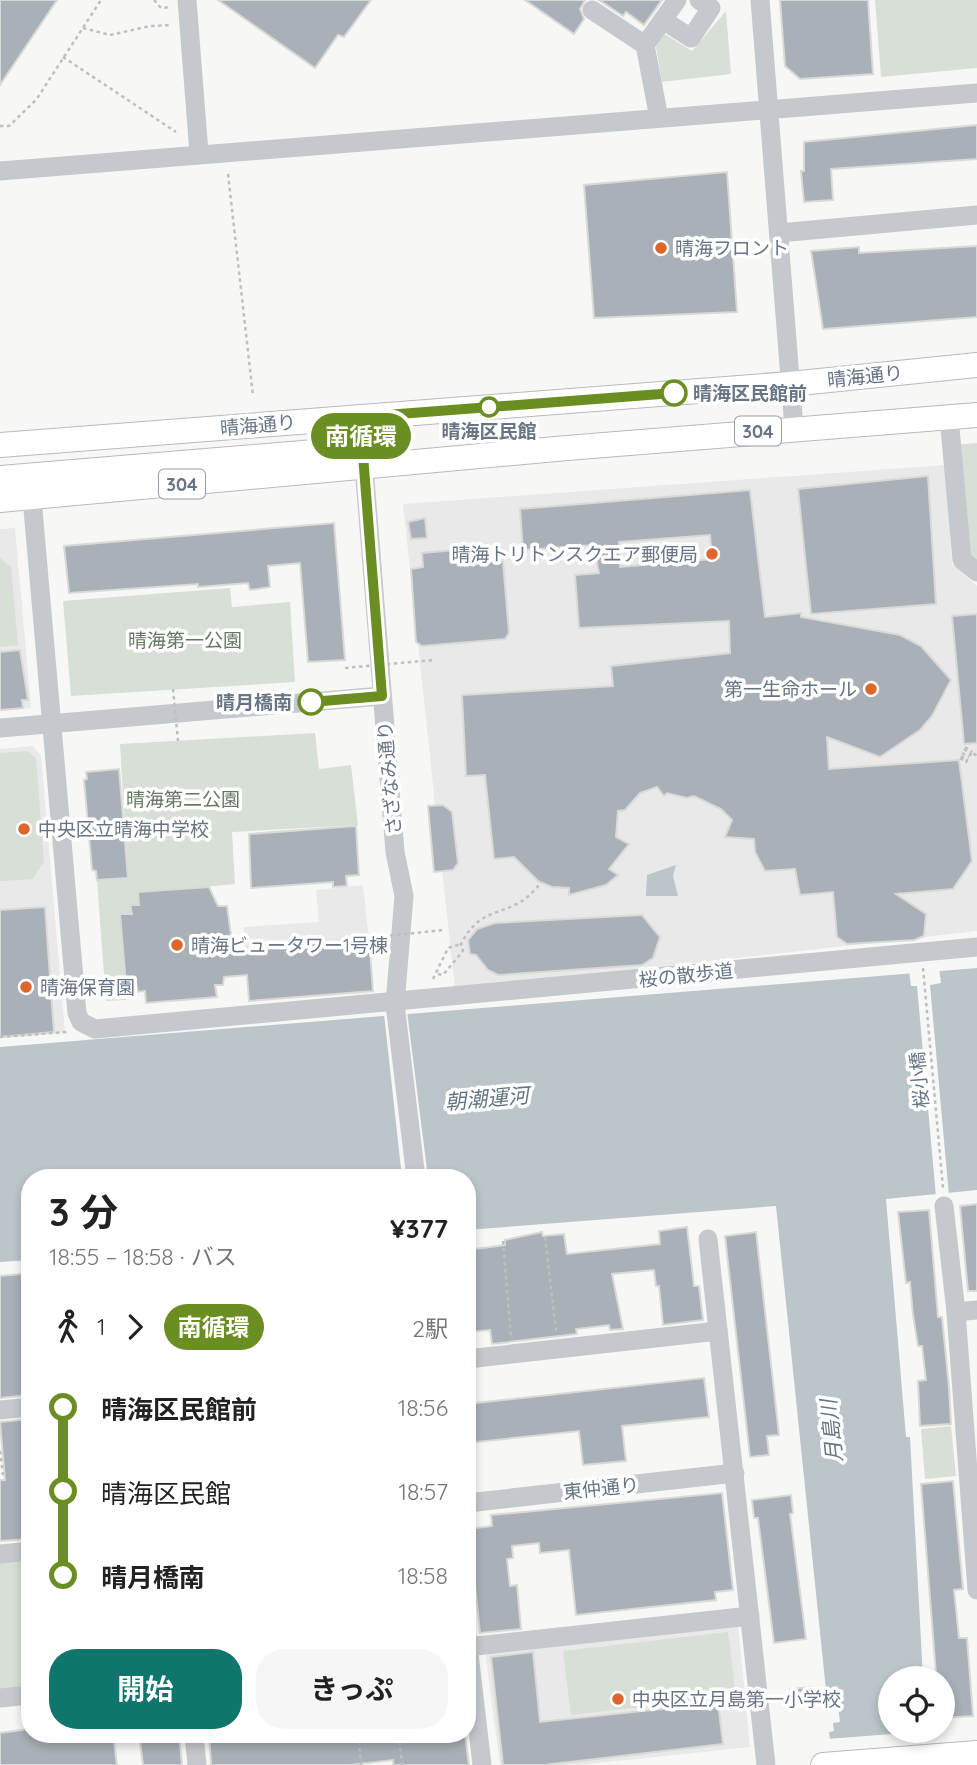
<!DOCTYPE html>
<html lang="ja">
<head>
<meta charset="utf-8">
<style>
	:root { --surface:#fff; --page:#f6f6f6; --text:#222; --muted:#767676; --accent:#0f766e }
	body { margin:0; font-family:Quicksand,"Noto Sans JP",sans-serif; background:var(--page); color:var(--text); height:100vh; display:flex; flex-direction:column; font-size:26px; white-space:nowrap }
	* { box-sizing:border-box; margin:0 }
	p { font-size:23px; color:var(--muted) }
	.icon { flex:none; width:38px; height:38px; fill:none; stroke:currentColor; stroke-width:2; stroke-linecap:round; stroke-linejoin:round }
	.map { position:relative; flex:1; overflow:hidden }
	.sheet { position:absolute; left:21px; top:1169px; width:455px; height:574px; display:flex; flex-direction:column; background:var(--surface); border-radius:28px; box-shadow:0 4px 10px #0003 }
	.sheet>* { flex:none }
	.badge { padding:0 14px; border-radius:23px; font-size:24px; line-height:46px }
	.controls { position:absolute; left:878px; top:1666px; display:grid; gap:14px }
	.controls a { display:grid; place-items:center; width:77px; height:77px; border-radius:50%; background:var(--surface); box-shadow:0 4px 10px #0003; font-size:35px }
	.map>.badge { position:absolute; translate:-50% -50%; box-shadow:0 0 0 4px #fff }
	.legs { display:flex; align-items:center; gap:10px; height:77px; padding:0 28px; font-size:23px }
	.legs p { margin-inline-start:auto }
	.head { display:flex; align-items:center; justify-content:space-between; height:119px; padding:0 28px }
	h1 { font-size:38px; font-weight:700; line-height:52px }
	.primary-button { display:flex; gap:14px; margin-top:auto; padding:14px 28px }
	.primary-button a { flex:1; height:80px; border-radius:28px; background:var(--accent); color:#fff; font-size:28px; font-weight:700; line-height:80px; text-align:center }
	.primary-button a+a { background:var(--page); color:var(--text) }
	ul { padding:0 28px; list-style:none }
	li { display:flex; align-items:center; gap:24px; height:84px; font-size:26px }
	li i { display:grid; place-items:center; width:10px; height:100%; margin:0 9px; background:currentColor }
	li i::after { content:''; width:18px; height:18px; margin:-9px; border:5px solid; border-radius:50%; background:var(--surface) }
	li p { margin-inline-start:auto }
	li:first-child i { background:linear-gradient(#0000 50%,currentColor 0) }
	li:last-child i { background:linear-gradient(currentColor 50%,#0000 0) }
	.map>svg:first-child { display:block }
	.built { fill:#e8e9e8 }
	.green { fill:#d8dfd6 }
	.water { fill:#bbc5ca }
	.pier { fill:#f7f8f5 }
	.building { fill:#a9b0b7; stroke:#d9d9d7; stroke-width:2; fill-rule:evenodd }
	.lines { fill:none; stroke-linecap:round; stroke-linejoin:round }
	.major-casing { stroke:#b6babe; stroke-width:26 }
	.path { stroke:#bdbfc1; stroke-width:2.5; stroke-dasharray:3.5 3.5; stroke-linecap:butt }
	.minor { stroke:#c5c8cc; stroke-width:19 }
	.major { stroke:#fff; stroke-width:24 }
	.path-bridge { stroke:#bdbfc1; stroke-width:2.5; stroke-dasharray:3.5 3.5; stroke-linecap:butt }
	.line-1-casing { stroke:#fff; stroke-width:16 }
	.line-1 { stroke:#6b8e23; stroke-width:10 }
	.poi-dot { fill:#e0652c; stroke:#fff; stroke-width:2.5 }
	.stop-1-dot { fill:#fff; stroke:#6b8e23; stroke-width:3.5 }
	.labels { text-anchor:middle; dominant-baseline:central; stroke-width:7; stroke-linejoin:round; paint-order:stroke }
	.shield { fill:#fff; stroke:#959eaa; stroke-width:2 }
	.shield-label { font-size:18px; font-weight:bold; fill:#677585 }
	.poi-label { font-size:19px; fill:#677585; stroke:#fff; text-anchor:start }
	.street-label { font-size:19px; fill:#677585; stroke:#fff }
	.stop-label { font-size:19px; font-weight:bold; fill:#677585; stroke:#fff; text-anchor:start }
	.park-label { font-size:19px; fill:#657862; stroke:#fff }
	.water-label { font-size:21px; font-style:italic; fill:#637781; stroke:#fff }
</style>
</head>
<body>
<div class="map">
<svg width="977" height="1765" viewBox="0 0 977 1765">
	<rect width="100%" height="100%" fill="#f7f8f5"/>
	<g class="built">
		<polygon points="946,465 952,564 977,586 977,931 455,990 403,504"/>
		<polygon points="15,528 31,708 0,711 0,529"/>
		<polygon points="32,746 41,755 65,1033 0,1038 0,749"/>
		<polygon points="363,885 369,938 245,948 244,927 319,922 316,890"/>
		<polygon points="738,1625 750,1747 579,1765 500,1765 485,1652"/>
	</g>
	<g class="green">
		<polygon points="875,0 977,0 977,68 881,77"/>
		<polygon points="726,11 731,74 662,82 656,47 663,33 692,51"/>
		<polygon points="977,443 977,573 962,560 951,445"/>
		<polygon points="0,558 11,567 18,645 0,647"/>
		<polygon points="230,588 232,607 290,602 295,682 71,696 63,601"/>
		<polygon points="315,733 319,769 351,765 358,825 232,832 235,884 138,893 139,905 131,905 132,914 120,914 126,1000 106,1001 97,880 128,878 120,744"/>
		<polygon points="28,751 36,759 44,861 33,879 0,881 0,753"/>
		<polygon points="951,1426 956,1476 925,1479 921,1429"/>
		<polygon points="30,1558 30,1689 0,1692 0,1561"/>
		<polygon points="728,1632 736,1696 571,1715 563,1651"/>
	</g>
	<g class="water">
		<polygon points="676,865 673,876 678,896 646,896 647,875"/>
		<polygon points="977,968 977,1190 886,1199 906,1437 910,1437 923,1678 891,1678 891,1731 928,1731 833,1765 829,1732 834,1731 833,1723 840,1722 836,1690 826,1690 776,1206 467,1230 467,1178 30,1178 30,1260 0,1262 0,1047"/>
	</g>
	<g class="pier">
		<polygon points="939,968 941,983 930,985 949,1196 936,1197 917,986 911,986 909,970"/>
		<polygon points="407,1011 428,1178 402,1178 384,1014"/>
		<polygon points="931,1731 934,1765 830,1765 827,1739"/>
	</g>
	<g class="building">
		<polygon points="0,0 57,0 0,85"/>
		<polygon points="218,0 371,0 344,37 338,35 315,68"/>
		<polygon points="525,0 585,0 580,9 584,19 574,34"/>
		<polygon points="599,0 662,0 644,25 626,12 623,16"/>
		<polygon points="780,0 868,0 873,74 800,79 785,66"/>
		<polygon points="977,125 977,159 831,169 833,200 804,202 801,171 804,171 804,142"/>
		<polygon points="727,172 737,312 594,318 584,185"/>
		<polygon points="977,246 977,317 823,329 811,251 859,247 859,253"/>
		<polygon points="928,476 936,604 811,614 798,489"/>
		<path d="M 750,490 L 765,617 L 801,613 L 801,617 L 900,635 L 921,646 L 951,680 L 932,716 L 920,730 L 880,757 L 827,737 L 829,769 L 959,760 L 972,861 L 953,889 L 896,894 L 926,914 L 924,936 L 914,940 L 847,944 L 837,937 L 833,892 L 800,895 L 795,869 L 765,871 L 755,852 L 754,839 L 725,837 L 732,820 L 721,809 L 694,796 L 687,798 L 667,793 L 664,796 L 657,787 L 640,793 L 625,810 L 618,811 L 616,837 L 629,844 L 609,869 L 618,875 L 606,885 L 569,895 L 569,888 L 552,887 L 538,881 L 514,857 L 494,859 L 485,775 L 466,776 L 462,695 L 613,686 L 611,666 L 730,653 L 729,621 L 579,628 L 575,575 L 599,573 L 593,545 L 523,550 L 520,509 ZM 710,535 L 712,559 L 620,567 L 619,542 Z"/>
		<polygon points="425,518 427,538 411,539 408,522"/>
		<polygon points="334,523 345,660 308,662 300,563 268,566 270,587 250,590 248,583 198,587 198,584 69,593 64,546"/>
		<polygon points="489,547 489,559 503,562 509,633 505,639 422,646 416,642 411,569 423,567 422,553"/>
		<polygon points="977,614 977,743 964,744 952,616"/>
		<polygon points="20,650 28,700 22,700 23,708 0,710 0,652"/>
		<polygon points="119,769 128,878 97,880 96,871 92,870 84,780 87,779 86,772"/>
		<polygon points="443,805 452,812 458,863 453,870 434,872 428,806"/>
		<polygon points="356,826 359,875 346,876 347,886 333,887 333,882 251,888 249,834"/>
		<polygon points="209,887 218,906 227,906 233,949 369,938 373,991 249,1001 247,975 224,977 223,985 215,985 217,997 146,1003 145,991 138,992 136,984 126,984 120,914 132,914 130,905 139,905 138,892"/>
		<polygon points="45,907 54,1032 0,1037 0,910"/>
		<polygon points="642,915 660,937 653,958 642,965 498,975 488,970 476,955 470,954 468,940 477,929 495,923"/>
		<polygon points="977,1204 977,1291 968,1291 960,1206"/>
		<polygon points="929,1210 938,1317 942,1317 949,1388 951,1424 920,1426 918,1381 926,1380 922,1346 918,1346 913,1315 910,1282 906,1283 898,1212"/>
		<polygon points="687,1227 694,1286 699,1286 703,1320 663,1325 659,1286 656,1286 654,1270 612,1274 623,1329 610,1330 609,1325 576,1329 577,1334 492,1344 490,1330 467,1332 467,1250 505,1245 505,1240 542,1232 543,1236 564,1234 567,1254 660,1244 659,1231"/>
		<polygon points="756,1232 779,1435 767,1436 769,1455 750,1457 725,1236"/>
		<polygon points="30,1273 30,1395 0,1398 0,1276"/>
		<polygon points="704,1378 709,1417 622,1426 626,1461 583,1465 579,1431 467,1443 467,1404"/>
		<polygon points="30,1419 30,1539 0,1541 0,1480 5,1480 0,1422"/>
		<polygon points="953,1481 963,1589 954,1590 959,1638 967,1638 973,1716 943,1718 943,1678 937,1678 936,1674 921,1484"/>
		<polygon points="722,1493 733,1590 715,1592 716,1600 576,1615 569,1550 540,1553 539,1543 512,1546 513,1558 507,1559 510,1586 517,1585 521,1629 480,1633 469,1529 492,1526 491,1515"/>
		<polygon points="791,1495 793,1513 790,1514 806,1639 774,1643 758,1518 754,1518 752,1500"/>
		<polygon points="533,1652 540,1722 718,1703 723,1744 544,1765 503,1765 491,1657"/>
		<polygon points="812,1687 813,1698 791,1701 790,1689"/>
		<polygon points="30,1729 30,1734 113,1734 117,1765 0,1765 0,1733"/>
		<polygon points="139,1734 179,1734 182,1765 143,1765"/>
		<polygon points="209,1734 237,1734 238,1739 286,1734 465,1734 469,1765 393,1765 393,1760 350,1765 211,1765"/>
	</g>
	<g class="lines">
		<defs>
			<g id="major">
				<polyline points="0,445 790,384 977,365"/>
				<polyline points="0,478 326,451 385,450"/>
				<polyline points="0,500 567,448 977,415"/>
				<polyline points="823,1765 977,1753"/>
			</g>
		</defs>
		<use href="#major" class="major-casing"/>
		<g class="path">
			<polyline points="154,0 161,8 171,7"/>
			<polyline points="83,28 110,35 150,26 172,25"/>
			<polyline points="63,57 176,132"/>
			<polyline points="0,126 9,126 36,100 101,0"/>
			<polyline points="228,174 253,396"/>
			<polyline points="965,747 972,752"/>
			<polyline points="964,749 971,754"/>
			<polyline points="962,753 969,757"/>
			<polyline points="961,756 967,760"/>
			<polyline points="960,758 966,762 972,752 977,756"/>
			<polyline points="923,968 943,1188"/>
			<path d="M 438,974 L 443,975 L 463,951 L 461,944 C 484,899 513,922 541,882"/>
			<polyline points="433,979 448,948 461,944"/>
			<polyline points="0,1037 67,1032"/>
			<polyline points="545,1237 556,1331"/>
			<polyline points="503,1241 511,1338"/>
			<polyline points="22,1273 30,1339"/>
			<polyline points="0,1451 3,1475"/>
			<polyline points="358,1734 361,1765"/>
			<polyline points="399,1734 402,1765"/>
		</g>
		<g class="minor">
			<polyline points="187,0 199,153"/>
			<polyline points="760,0 794,428"/>
			<polyline points="592,10 645,45"/>
			<polyline points="663,20 691,38 711,8 699,0"/>
			<polyline points="659,118 645,45 677,0"/>
			<polyline points="0,171 977,93"/>
			<polyline points="779,233 977,215"/>
			<polyline points="360,417 395,852 404,896 395,1004 416,1178"/>
			<polyline points="949,417 962,560 977,572"/>
			<polyline points="32,498 77,1013 81,1022 95,1029 977,947"/>
			<polyline points="0,728 382,696"/>
			<polyline points="944,1206 956,1312 977,1590"/>
			<polyline points="708,1239 766,1765"/>
			<polyline points="956,1312 977,1310"/>
			<polyline points="467,1359 718,1331"/>
			<polyline points="0,1410 30,1407"/>
			<polyline points="467,1503 735,1473"/>
			<polyline points="0,1554 30,1551"/>
			<polyline points="467,1637 482,1765"/>
			<polyline points="467,1647 750,1616"/>
			<polyline points="0,1698 30,1695"/>
			<polyline points="194,1734 197,1765"/>
		</g>
		<use href="#major" class="major"/>
		<g class="path-bridge">
			<polyline points="345,668 433,660"/>
			<polyline points="173,689 178,741"/>
			<polyline points="369,938 443,930"/>
		</g>
	</g>
	<g class="lines">
		<defs>
			<polyline id="line-1" points="311,702 382,696 360,417 674,393"/>
		</defs>
		<use href="#line-1" class="line-1-casing"/>
		<use href="#line-1" class="line-1"/>
	</g>
	<g class="poi-dot">
		<circle cx="661" cy="248" r="7"/>
		<circle cx="712" cy="554" r="7"/>
		<circle cx="871" cy="689" r="7"/>
		<circle cx="24" cy="829" r="7"/>
		<circle cx="177" cy="945" r="7"/>
		<circle cx="26" cy="987" r="7"/>
		<circle cx="618" cy="1699" r="7"/>
	</g>
	<g class="stop-1-dot">
		<circle cx="674" cy="393" r="12"/>
		<circle cx="489" cy="407" r="9"/>
		<circle cx="311" cy="702" r="12"/>
	</g>
	<g class="labels">
		<g class="shield">
			<rect x="735" y="416.5" width="46" height="29" rx="5"/>
			<rect x="159" y="469.5" width="46" height="29" rx="5"/>
		</g>
		<g class="shield-label">
			<text x="758" y="431">304</text>
			<text x="182" y="484">304</text>
		</g>
		<g class="poi-label">
			<text x="675" y="248">晴海フロント</text>
			<text x="698" y="554" text-anchor="end">晴海トリトンスクエア郵便局</text>
			<text x="857" y="689" text-anchor="end">第一生命ホール</text>
			<text x="38" y="829">中央区立晴海中学校</text>
			<text x="191" y="945">晴海ビュータワー1号棟</text>
			<text x="40" y="987">晴海保育園</text>
			<text x="632" y="1699">中央区立月島第一小学校</text>
		</g>
		<g class="street-label">
			<text transform="translate(865 376) rotate(-6)">晴海通り</text>
			<text transform="translate(258 425) rotate(-5)">晴海通り</text>
			<text transform="translate(389 778) rotate(-95)">さざなみ通り</text>
			<text transform="translate(686 975) rotate(-6)">桜の散歩道</text>
			<text transform="translate(919 1080) rotate(-95)">桜小橋</text>
			<text transform="translate(601 1488) rotate(-6)">東仲通り</text>
		</g>
		<g class="stop-label">
			<text x="693" y="393">晴海区民館前</text>
			<text x="489" y="431" text-anchor="middle">晴海区民館</text>
			<text x="292" y="702" text-anchor="end">晴月橋南</text>
		</g>
		<g class="park-label">
			<text x="185" y="640">晴海第一公園</text>
			<text x="183" y="799">晴海第二公園</text>
		</g>
		<g class="water-label">
			<text transform="translate(487 1098) rotate(-5)">朝潮運河</text>
			<text transform="translate(831 1431) rotate(-96)">月島川</text>
		</g>
	</g>
</svg>
<div class="controls">
<a><svg class="icon" aria-label="locate" viewBox="0 0 24 24"><circle cx="12" cy="12" r="6"/><path d="M12 2v4M12 18v4M2 12h4M18 12h4"/></svg></a>
</div>
<b class="badge" style="left:361px;top:436px;background:#6b8e23;color:#fff">南循環</b>
<section class="sheet">
<div class="head"><div><h1>3 分</h1><p>18:55 – 18:58 · バス</p></div><b>¥377</b></div>
<div class="legs"><svg class="icon" aria-label="walk" viewBox="0 0 24 24"><circle cx="13" cy="4" r="2"/><path d="M13 8l-2 6 4 7M11 14l-3 7M7 12l3-4h3l4 4"/></svg>1<svg class="icon" aria-label="forward" viewBox="0 0 24 24"><path d="M9 5l7 7-7 7"/></svg><b class="badge" style="background:#6b8e23;color:#fff">南循環</b><p>2駅</p></div>
<ul>
<li><i style="color:#6b8e23"></i><b>晴海区民館前</b><p>18:56</p></li>
<li><i style="color:#6b8e23"></i><span>晴海区民館</span><p>18:57</p></li>
<li><i style="color:#6b8e23"></i><b>晴月橋南</b><p>18:58</p></li>
</ul>
<div class="primary-button"><a>開始</a><a>きっぷ</a></div>
</section>
</div>
</body>
</html>
